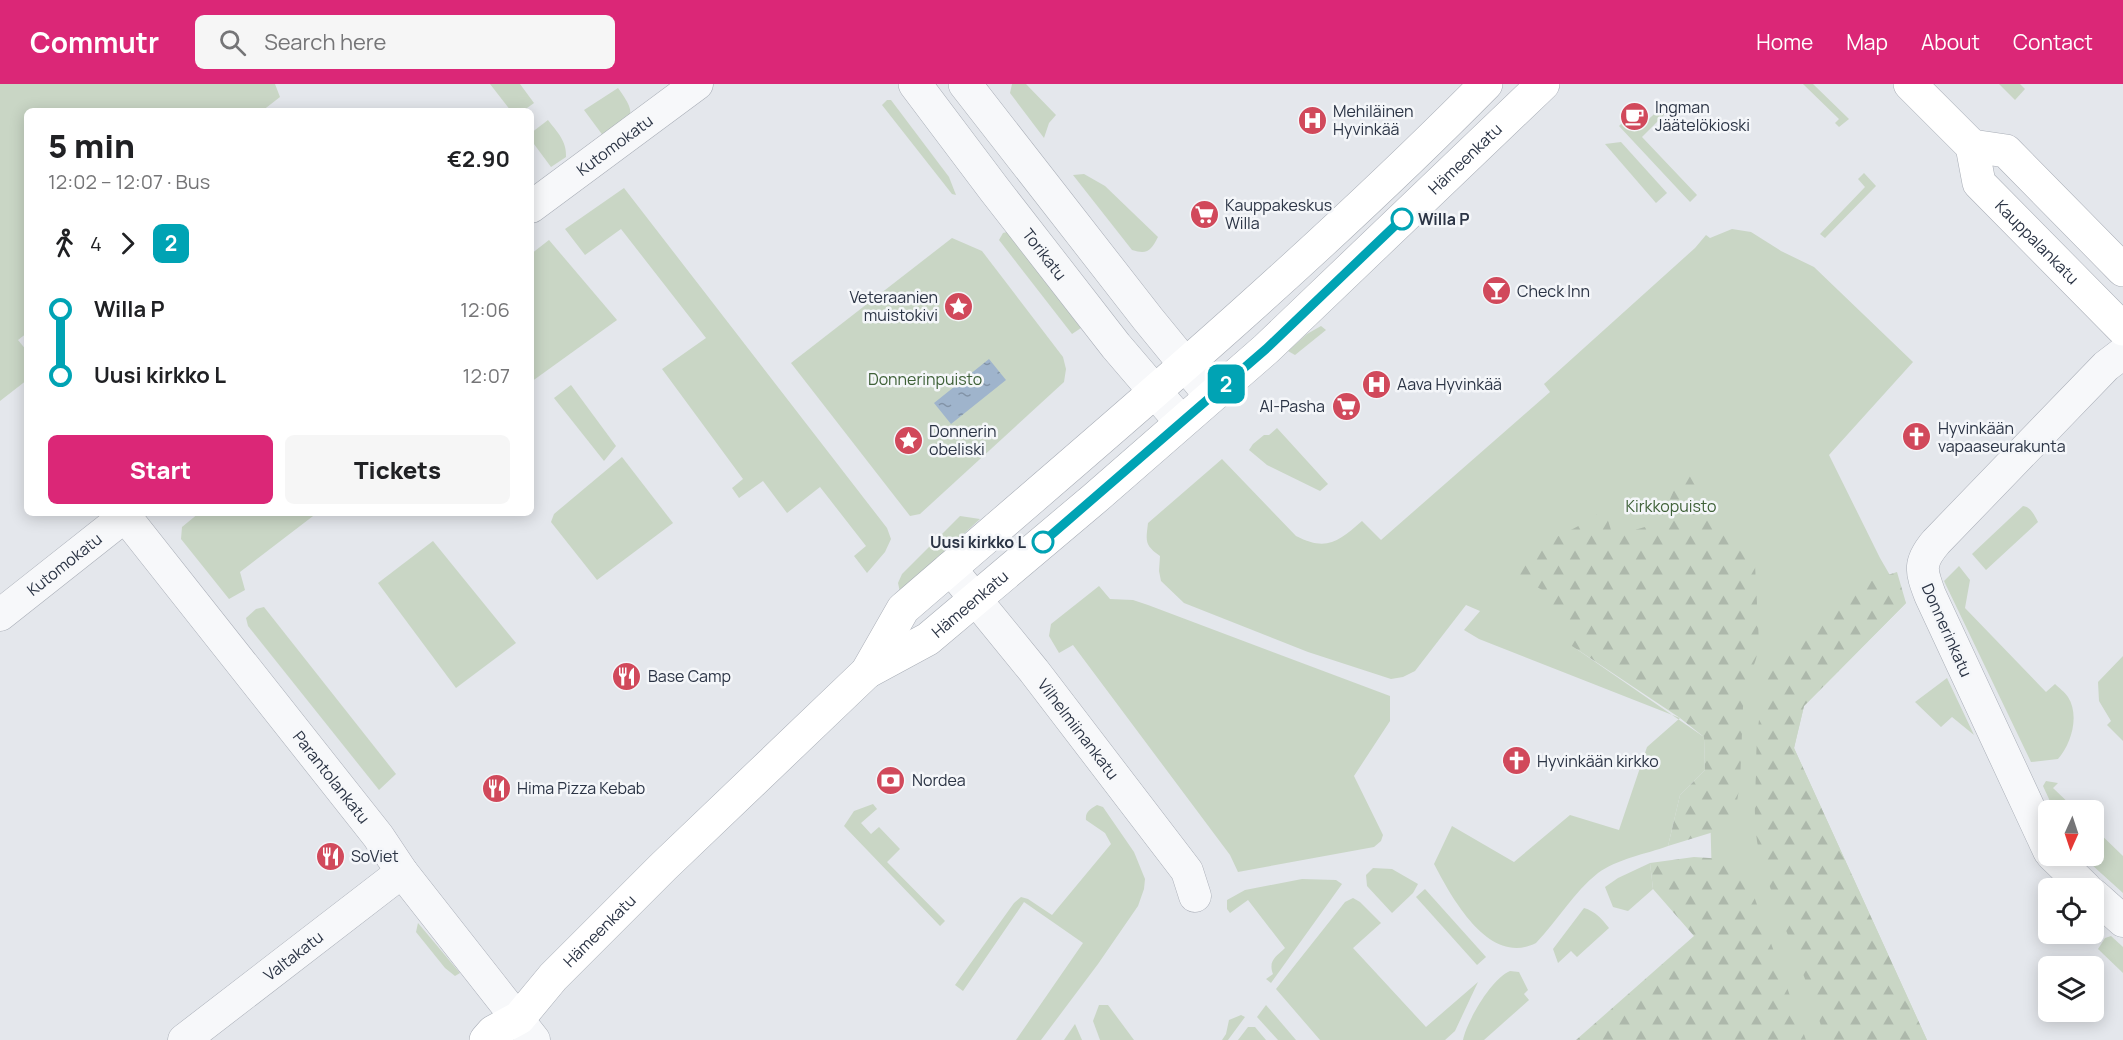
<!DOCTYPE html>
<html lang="en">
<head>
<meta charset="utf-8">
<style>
	:root { --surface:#fff; --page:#f6f6f6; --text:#202124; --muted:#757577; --accent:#db2777 }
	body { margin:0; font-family:Manrope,sans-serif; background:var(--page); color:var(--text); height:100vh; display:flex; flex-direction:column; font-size:22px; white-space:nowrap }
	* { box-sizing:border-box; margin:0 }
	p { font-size:20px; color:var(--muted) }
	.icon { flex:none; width:33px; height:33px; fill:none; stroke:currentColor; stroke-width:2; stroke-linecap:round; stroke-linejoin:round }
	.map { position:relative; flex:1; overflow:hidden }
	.drawer { position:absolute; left:24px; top:24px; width:510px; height:408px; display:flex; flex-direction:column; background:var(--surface); border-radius:9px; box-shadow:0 3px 15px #0003 }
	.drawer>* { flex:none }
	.badge { padding:0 12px; border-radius:9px; font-size:21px; line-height:39px }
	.needle { width:39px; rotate:183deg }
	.fabs { position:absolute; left:2038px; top:716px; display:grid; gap:12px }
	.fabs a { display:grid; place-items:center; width:66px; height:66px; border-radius:9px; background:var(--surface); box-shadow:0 3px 15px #0003; font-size:30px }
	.map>.badge { position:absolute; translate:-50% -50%; box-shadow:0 0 0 3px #fff }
	.legs { display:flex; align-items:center; gap:9px; height:66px; padding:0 24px; font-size:20px }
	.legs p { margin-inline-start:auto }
	.headline { display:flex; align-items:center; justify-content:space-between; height:102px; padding:0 24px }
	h1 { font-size:33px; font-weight:800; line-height:45px }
	.action { display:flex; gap:12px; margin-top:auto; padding:12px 24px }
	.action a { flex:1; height:69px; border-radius:9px; background:var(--accent); color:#fff; font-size:24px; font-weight:800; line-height:69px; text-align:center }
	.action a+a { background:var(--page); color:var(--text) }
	ul { padding:0 24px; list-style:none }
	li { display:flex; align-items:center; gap:21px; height:66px; font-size:22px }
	li i { display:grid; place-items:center; width:9px; height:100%; margin:0 8px; background:currentColor }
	li i::after { content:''; width:15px; height:15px; margin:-8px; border:4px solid; border-radius:50%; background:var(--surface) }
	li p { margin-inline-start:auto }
	li:first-child i { background:linear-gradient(#0000 50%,currentColor 0) }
	li:last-child i { background:linear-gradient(currentColor 50%,#0000 0) }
	header { display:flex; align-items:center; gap:36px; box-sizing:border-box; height:84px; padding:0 30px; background:var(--accent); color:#fff }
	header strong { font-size:28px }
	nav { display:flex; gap:33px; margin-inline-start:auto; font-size:21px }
	.search { width:420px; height:54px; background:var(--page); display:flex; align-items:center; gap:15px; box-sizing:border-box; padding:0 21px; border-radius:9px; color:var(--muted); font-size:22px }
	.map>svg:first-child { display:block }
	.green { fill:#c9d6c5 }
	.forest { fill:url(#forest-firs) }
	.water { fill:url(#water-ripples) }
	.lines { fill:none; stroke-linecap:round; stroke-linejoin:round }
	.minor-casing { stroke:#a9aeb7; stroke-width:33 }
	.tertiary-casing { stroke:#a9aeb7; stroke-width:34 }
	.secondary-casing { stroke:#a9aeb7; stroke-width:34 }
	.minor { stroke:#f7f8fa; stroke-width:32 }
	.tertiary { stroke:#f7f8fa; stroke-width:33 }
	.secondary { stroke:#fff; stroke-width:33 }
	.line-1-casing { stroke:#fff; stroke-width:14 }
	.line-1 { stroke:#00a3b4; stroke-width:9 }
	.stop-1-dot { fill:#fff; stroke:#00a3b4; stroke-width:3 }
	.labels { text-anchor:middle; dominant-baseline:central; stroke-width:5; stroke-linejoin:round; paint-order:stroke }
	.poi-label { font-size:16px; fill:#2b3445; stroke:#f4f6f9; text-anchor:start }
	.street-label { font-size:16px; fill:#2b3445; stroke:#f4f6f9 }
	.stop-label { font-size:16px; font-weight:bold; fill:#2b3445; stroke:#f4f6f9; text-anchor:start }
	.park-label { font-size:16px; fill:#3f6138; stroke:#f4f6f9 }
</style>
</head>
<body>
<header>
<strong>Commutr</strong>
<div class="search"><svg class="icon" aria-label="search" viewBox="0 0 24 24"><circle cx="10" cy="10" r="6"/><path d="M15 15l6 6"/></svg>Search here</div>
<nav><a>Home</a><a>Map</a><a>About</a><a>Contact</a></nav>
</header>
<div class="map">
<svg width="2123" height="956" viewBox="0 0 2123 956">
	<defs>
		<pattern id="forest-firs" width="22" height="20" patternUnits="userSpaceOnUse" patternTransform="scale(1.5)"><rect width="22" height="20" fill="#c9d6c5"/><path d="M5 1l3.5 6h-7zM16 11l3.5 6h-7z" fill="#adb8ab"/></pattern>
		<pattern id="water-ripples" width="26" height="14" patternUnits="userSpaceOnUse" patternTransform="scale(1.5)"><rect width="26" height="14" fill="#9fb4cc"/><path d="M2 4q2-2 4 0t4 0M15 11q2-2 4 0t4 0" fill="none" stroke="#8293a7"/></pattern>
	</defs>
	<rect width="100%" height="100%" fill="#e4e7ec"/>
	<g class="green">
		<polygon points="0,0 275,0 280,13 262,27 27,27 27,249 18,256 27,267 27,296 0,317"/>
		<polygon points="490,0 520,0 534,19 523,27 511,27"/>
		<polygon points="1012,0 1026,0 1056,31 1049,39 1044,54 1010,9"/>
		<polygon points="1803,0 1813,0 1849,35 1839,43 1835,39 1839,35"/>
		<polygon points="1999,0 2020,0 2025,5 2015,16"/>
		<path d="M 618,4 C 640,34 631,33 604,53 L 584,26 Z"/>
		<polygon points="887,16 891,16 949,93 956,111 952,110 882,21"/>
		<polygon points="1667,18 1669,26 1642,53 1697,111 1690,118 1619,42 1625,36 1636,47"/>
		<path d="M 548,36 C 557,48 567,57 566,73 L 551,83 L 531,56 L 531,49 Z"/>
		<polygon points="1621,58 1667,109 1656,119 1605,60"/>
		<polygon points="1864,89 1876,102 1825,154 1820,150 1865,103 1858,95"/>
		<path d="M 1084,90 L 1105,102 L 1158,153 C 1151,166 1148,171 1132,166 L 1073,91 Z"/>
		<polygon points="624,104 887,444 891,455 885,468 867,489 854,472 866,462 820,403 787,429 763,397 739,414 732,404 743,395 662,285 706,254 621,145 585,171 565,145"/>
		<path d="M 1732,145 L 1751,148 L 1781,167 L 1814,183 L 1913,278 L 1829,371 L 1880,474 L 1906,519 L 1804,622 L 1794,664 L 1927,956 L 1621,956 L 1714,871 L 1707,614 L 1575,564 L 1704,653 L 1705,686 L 1680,711 L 1668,762 C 1646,770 1617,775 1598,789 C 1574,808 1557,837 1536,859 C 1489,883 1452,814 1434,780 L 1452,742 L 1514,778 L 1570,731 L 1619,746 L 1647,663 L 1680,634 L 1479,555 L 1464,546 L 1480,527 L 1466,521 L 1415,587 L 1403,593 L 1391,595 L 1308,568 L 1184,519 L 1161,497 L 1159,487 L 1160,472 C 1144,461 1146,457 1148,439 L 1222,375 L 1296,452 C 1327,468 1339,457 1362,437 L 1381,456 L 1550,308 L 1544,300 L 1695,164 L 1706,151 L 1710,154 Z"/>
		<polygon points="1007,148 1081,244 1072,250 999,156 1003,149"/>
		<polygon points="952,154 982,167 1063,273 1066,285 1064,298 920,430 910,432 791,279"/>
		<polygon points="549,156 617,236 531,298 531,170"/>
		<polygon points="1321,242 1326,246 1295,271 1288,267 1307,250"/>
		<polygon points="571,301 616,362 604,377 554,314"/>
		<polygon points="1277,344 1328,400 1320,407 1267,381 1249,366 1253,360 1264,351 1269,351"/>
		<polygon points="622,373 673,439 597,496 551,438 554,430"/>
		<path d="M 2023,422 C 2031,423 2035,432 2038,438 L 1986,486 L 1972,470 Z"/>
		<polygon points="199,429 317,429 240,488 245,506 229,515 181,455 182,443"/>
		<polygon points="960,432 980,435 900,508 898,499 902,490"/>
		<polygon points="433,457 516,559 456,604 378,499"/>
		<path d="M 1959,482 L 1970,496 L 1965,524 L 2046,608 L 2055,600 C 2059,604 2065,608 2068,613 C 2080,632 2071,660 2058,675 L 2031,678 L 1944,497 Z"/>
		<polygon points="1099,502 1110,515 1133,516 1148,521 1390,612 1390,637 1354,692 1383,751 1381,757 1374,763 1238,788 1230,771 1073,561 1059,569 1049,552 1051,540"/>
		<polygon points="264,523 396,690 379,706 248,542 246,534 256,525"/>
		<polygon points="2123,572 2123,657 2107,641 2111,637 2099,617 2098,598"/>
		<polygon points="1947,594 1974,651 1952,633 1941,643 1915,618"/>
		<polygon points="2046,697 2058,699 2053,704 2076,726 2054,726 2043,702"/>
		<polygon points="873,720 877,725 861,739 871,750 879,743 900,765 887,778 945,837 940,842 844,742 854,727"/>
		<path d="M 1097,721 L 1103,723 L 1134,768 L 1145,795 L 1144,805 L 1138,822 L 1098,880 L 1041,956 L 1016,956 L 1083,859 L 1024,818 L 963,907 L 955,901 L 1014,819 L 1021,813 L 1028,815 L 1052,831 L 1111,760 L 1105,749 L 1086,736 C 1085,727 1091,725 1097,721 Z"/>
		<polygon points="2094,744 2123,772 2123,809 2081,771 2094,771"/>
		<polygon points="1650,779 1653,805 1628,827 1613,823 1605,803 1618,794"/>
		<polygon points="1373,784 1392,785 1418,800 1413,809 1392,829 1367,802 1366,791"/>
		<path d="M 1302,795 L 1336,796 L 1342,800 L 1271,899 L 1266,895 L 1273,890 C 1268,876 1276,873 1285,864 L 1248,816 L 1230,829 L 1227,825 L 1227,816 L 1245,806 Z"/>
		<polygon points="1425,805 1486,873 1477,881 1416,813"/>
		<polygon points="1353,814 1360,818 1381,839 1353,864 1426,943 1478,898 1455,947 1445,956 1320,956 1276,905 1345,818"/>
		<path d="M 1584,824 C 1595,827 1602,835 1609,844 L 1577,873 L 1571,867 L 1558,879 L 1553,865 Z"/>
		<polygon points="418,839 460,889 455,892 445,884 416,848"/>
		<polygon points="2111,852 2123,863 2123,889 2098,865 2105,854"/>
		<path d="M 1510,887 L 1519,888 L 1528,906 L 1524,910 L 1529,916 L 1484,956 L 1463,956 C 1467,937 1491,895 1510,887 Z"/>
		<polygon points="1099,921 1108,921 1134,956 1100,956 1093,937"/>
		<polygon points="1266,921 1296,956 1278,956 1257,933"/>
		<polygon points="1241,931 1245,933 1228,956 1222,956 1226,950 1229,936"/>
		<polygon points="1075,940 1082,956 1064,956"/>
		<polygon points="1248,943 1255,943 1266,956 1238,956"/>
	</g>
	<g class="forest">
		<path d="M 1684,382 L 1716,439 L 1726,453 L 1755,481 L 1759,559 L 1756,575 L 1746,603 L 1743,623 L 1740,699 L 1733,742 L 1668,762 L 1680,711 L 1705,686 L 1704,653 L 1680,634 L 1572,562 L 1547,509 L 1511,487 C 1530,462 1559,453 1586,438 C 1595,433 1604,424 1612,417 L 1607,433 L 1611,446 L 1621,450 L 1655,440 L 1665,427 Z"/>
		<path d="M 1897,488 L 1906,519 L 1804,622 L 1794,664 L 1927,956 L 1825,956 C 1808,891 1776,832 1759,767 C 1753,742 1755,715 1756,689 C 1756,654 1759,615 1772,582 C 1782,557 1836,518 1859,503 C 1871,496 1885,492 1897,488 Z"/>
		<polygon points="1694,773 1724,775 1747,793 1806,956 1576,956 1694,852 1653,805 1650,779"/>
	</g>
	<polygon class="water" points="989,275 1006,296 951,340 934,319"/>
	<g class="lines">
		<defs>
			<g id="minor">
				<path id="s1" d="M 531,123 L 697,0"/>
				<path id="s2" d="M 125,432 L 378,752 L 402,788 L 534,956"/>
				<path id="s3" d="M 950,484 L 1034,587 L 1187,787 L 1195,812"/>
				<path id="s4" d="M 0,531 L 129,429"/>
				<path d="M 2049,767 L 1930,511 C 1921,487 1918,479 1936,458 L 2106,282 L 2123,269"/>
				<polyline points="2052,771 2086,804"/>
				<polyline points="2094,811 2123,837"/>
				<path id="s5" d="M 184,956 L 402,788"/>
			</g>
			<g id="tertiary">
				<path id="s6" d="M 915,0 L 994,105 L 1116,262 L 1181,338"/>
				<polyline points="965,0 1148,235 1211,312"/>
			</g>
			<g id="secondary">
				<path id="s7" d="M 1910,0 L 1972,62 L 1979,99 L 2123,245"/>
				<polyline points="1972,62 2006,67 2123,186"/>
				<path id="s8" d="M 867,588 L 928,555 L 1094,415 L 1266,265 L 1543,0"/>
				<path id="s9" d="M 486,956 L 493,948 L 519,934 L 553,893 L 663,783 L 867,588 L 903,525 C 1101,354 1302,186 1486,0"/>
			</g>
		</defs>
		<use href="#minor" class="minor-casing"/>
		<use href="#tertiary" class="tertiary-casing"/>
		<use href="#secondary" class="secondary-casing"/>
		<use href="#minor" class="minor"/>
		<use href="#tertiary" class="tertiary"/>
		<use href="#secondary" class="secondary"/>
	</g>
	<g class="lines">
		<defs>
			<polyline id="line-1" points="1043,458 1266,265 1402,135"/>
		</defs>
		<use href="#line-1" class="line-1-casing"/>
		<use href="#line-1" class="line-1"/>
	</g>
	<defs>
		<symbol id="cafe-disc" viewBox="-11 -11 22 22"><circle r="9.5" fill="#d1495b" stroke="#f4f6f9"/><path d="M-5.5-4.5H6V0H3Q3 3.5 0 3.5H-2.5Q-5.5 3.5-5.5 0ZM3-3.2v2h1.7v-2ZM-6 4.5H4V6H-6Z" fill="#fff"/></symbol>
		<symbol id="hospital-disc" viewBox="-11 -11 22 22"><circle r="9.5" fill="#d1495b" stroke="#f4f6f9"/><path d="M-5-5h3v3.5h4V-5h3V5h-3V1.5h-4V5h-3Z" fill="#fff"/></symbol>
		<symbol id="supermarket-disc" viewBox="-11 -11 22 22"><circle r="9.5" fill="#d1495b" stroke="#f4f6f9"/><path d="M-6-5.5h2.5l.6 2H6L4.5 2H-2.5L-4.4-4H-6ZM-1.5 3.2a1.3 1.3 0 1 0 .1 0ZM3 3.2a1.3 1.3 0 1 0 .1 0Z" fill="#fff"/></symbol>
		<symbol id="bar-disc" viewBox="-11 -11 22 22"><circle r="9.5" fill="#d1495b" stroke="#f4f6f9"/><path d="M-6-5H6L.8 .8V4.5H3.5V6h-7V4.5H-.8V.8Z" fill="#fff"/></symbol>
		<symbol id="sight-disc" viewBox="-11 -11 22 22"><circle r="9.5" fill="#d1495b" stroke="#f4f6f9"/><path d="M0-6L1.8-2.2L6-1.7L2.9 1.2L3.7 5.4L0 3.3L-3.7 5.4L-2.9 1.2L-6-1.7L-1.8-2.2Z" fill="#fff"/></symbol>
		<symbol id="church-disc" viewBox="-11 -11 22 22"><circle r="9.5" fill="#d1495b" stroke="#f4f6f9"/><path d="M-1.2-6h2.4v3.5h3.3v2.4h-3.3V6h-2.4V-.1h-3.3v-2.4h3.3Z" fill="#fff"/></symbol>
		<symbol id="restaurant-disc" viewBox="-11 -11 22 22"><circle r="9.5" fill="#d1495b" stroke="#f4f6f9"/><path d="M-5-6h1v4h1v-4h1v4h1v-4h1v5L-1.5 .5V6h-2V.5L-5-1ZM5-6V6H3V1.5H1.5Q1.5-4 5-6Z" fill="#fff"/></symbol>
		<symbol id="bank-disc" viewBox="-11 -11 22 22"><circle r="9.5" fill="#d1495b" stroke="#f4f6f9"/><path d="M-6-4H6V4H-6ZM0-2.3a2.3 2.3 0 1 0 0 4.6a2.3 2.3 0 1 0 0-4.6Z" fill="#fff"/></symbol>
	</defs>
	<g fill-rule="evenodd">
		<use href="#cafe-disc" x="1618" y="16" width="33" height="33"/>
		<use href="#hospital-disc" x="1296" y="20" width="33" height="33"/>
		<use href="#supermarket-disc" x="1188" y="114" width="33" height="33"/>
		<use href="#bar-disc" x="1480" y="190" width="33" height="33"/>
		<use href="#sight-disc" x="942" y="206" width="33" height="33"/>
		<use href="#hospital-disc" x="1360" y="284" width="33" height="33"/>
		<use href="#supermarket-disc" x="1330" y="306" width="33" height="33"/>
		<use href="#church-disc" x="1900" y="336" width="33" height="33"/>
		<use href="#sight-disc" x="892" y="340" width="33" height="33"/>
		<use href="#restaurant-disc" x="610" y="576" width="33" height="33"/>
		<use href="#church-disc" x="1500" y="660" width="33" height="33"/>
		<use href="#bank-disc" x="874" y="680" width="33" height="33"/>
		<use href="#restaurant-disc" x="480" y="688" width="33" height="33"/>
		<use href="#restaurant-disc" x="314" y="756" width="33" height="33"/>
	</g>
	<g class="stop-1-dot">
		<circle cx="1402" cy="135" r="10"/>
		<circle cx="1043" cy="458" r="10"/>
	</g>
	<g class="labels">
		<g class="poi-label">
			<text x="1655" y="23">Ingman<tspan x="1655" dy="18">Jäätelökioski</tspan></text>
			<text x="1333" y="27">Mehiläinen<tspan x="1333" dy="18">Hyvinkää</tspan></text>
			<text x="1225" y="121">Kauppakeskus<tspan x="1225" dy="18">Willa</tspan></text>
			<text x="1517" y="207">Check Inn</text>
			<text x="938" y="213" text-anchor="end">Veteraanien<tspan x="938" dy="18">muistokivi</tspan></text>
			<text x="1397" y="300">Aava Hyvinkää</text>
			<text x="1325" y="322" text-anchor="end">Al-Pasha</text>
			<text x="1938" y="344">Hyvinkään<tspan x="1938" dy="18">vapaaseurakunta</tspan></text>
			<text x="929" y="347">Donnerin<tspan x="929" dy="18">obeliski</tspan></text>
			<text x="648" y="592">Base Camp</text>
			<text x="1537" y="677">Hyvinkään kirkko</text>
			<text x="912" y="696">Nordea</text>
			<text x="517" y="704">Hima Pizza Kebab</text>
			<text x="351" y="772">SoViet</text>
		</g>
		<g class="street-label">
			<text stroke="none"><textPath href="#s1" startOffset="104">Kutomokatu</textPath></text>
			<text stroke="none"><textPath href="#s8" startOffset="790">Hämeenkatu</textPath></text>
			<text stroke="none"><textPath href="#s7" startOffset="208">Kauppalankatu</textPath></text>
			<text stroke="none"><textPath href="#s6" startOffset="214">Torikatu</textPath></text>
			<text stroke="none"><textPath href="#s4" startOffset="82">Kutomokatu</textPath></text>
			<text stroke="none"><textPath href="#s8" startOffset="124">Hämeenkatu</textPath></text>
			<text transform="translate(1947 546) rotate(66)">Donnerinkatu</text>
			<text stroke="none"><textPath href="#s3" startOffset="206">Vilhelmiinankatu</textPath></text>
			<text stroke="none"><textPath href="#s2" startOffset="333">Parantolankatu</textPath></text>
			<text stroke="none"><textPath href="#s9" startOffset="159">Hämeenkatu</textPath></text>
			<text stroke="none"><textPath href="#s5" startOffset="138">Valtakatu</textPath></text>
		</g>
		<g class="stop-label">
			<text x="1418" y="135">Willa P</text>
			<text x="1026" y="458" text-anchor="end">Uusi kirkko L</text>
		</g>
		<g class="park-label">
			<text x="925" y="295">Donnerinpuisto</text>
			<text x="1671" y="422">Kirkkopuisto</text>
		</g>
	</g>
</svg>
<div class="fabs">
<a><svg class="needle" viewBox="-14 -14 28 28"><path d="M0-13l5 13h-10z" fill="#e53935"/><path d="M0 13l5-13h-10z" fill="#757577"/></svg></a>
<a><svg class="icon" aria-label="locate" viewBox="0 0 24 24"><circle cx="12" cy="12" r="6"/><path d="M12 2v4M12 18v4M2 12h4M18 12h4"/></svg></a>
<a><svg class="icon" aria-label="layers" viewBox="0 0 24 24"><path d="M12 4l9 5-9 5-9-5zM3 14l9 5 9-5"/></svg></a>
</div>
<b class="badge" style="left:1226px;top:300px;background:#00a3b4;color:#fff">2</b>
<section class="drawer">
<div class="headline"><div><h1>5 min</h1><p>12:02 – 12:07 · Bus</p></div><b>€2.90</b></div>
<div class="legs"><svg class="icon" aria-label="walk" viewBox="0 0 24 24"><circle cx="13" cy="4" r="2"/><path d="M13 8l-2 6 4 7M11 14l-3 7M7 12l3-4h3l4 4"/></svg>4<svg class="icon" aria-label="forward" viewBox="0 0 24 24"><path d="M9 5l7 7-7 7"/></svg><b class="badge" style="background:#00a3b4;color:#fff">2</b></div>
<ul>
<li><i style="color:#00a3b4"></i><b>Willa P</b><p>12:06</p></li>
<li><i style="color:#00a3b4"></i><b>Uusi kirkko L</b><p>12:07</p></li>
</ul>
<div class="action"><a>Start</a><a>Tickets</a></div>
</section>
</div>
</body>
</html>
